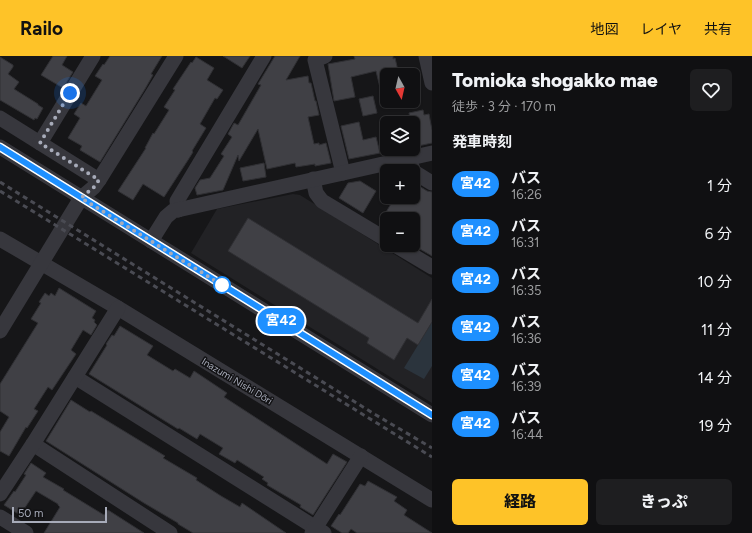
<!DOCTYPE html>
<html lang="ja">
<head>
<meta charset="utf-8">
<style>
	:root { --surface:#101012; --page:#1e1e20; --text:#f1f3f6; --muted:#9c9d9f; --line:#303032; --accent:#fec328 }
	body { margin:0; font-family:Figtree,"Noto Sans JP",sans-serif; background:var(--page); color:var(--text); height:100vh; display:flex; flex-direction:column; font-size:15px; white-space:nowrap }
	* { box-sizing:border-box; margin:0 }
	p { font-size:13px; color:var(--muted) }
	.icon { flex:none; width:22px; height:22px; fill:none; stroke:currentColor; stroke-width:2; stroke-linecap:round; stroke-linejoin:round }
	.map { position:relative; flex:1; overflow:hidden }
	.panel { display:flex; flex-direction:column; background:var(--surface); width:320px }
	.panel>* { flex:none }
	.badge { padding:0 8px; border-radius:13px; font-size:14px; line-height:26px }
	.needle { width:26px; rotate:172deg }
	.fabs { position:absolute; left:380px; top:12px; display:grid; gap:8px }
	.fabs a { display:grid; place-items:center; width:40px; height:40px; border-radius:6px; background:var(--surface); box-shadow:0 1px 3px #0004,0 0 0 1px var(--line); font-size:20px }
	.scale { position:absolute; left:12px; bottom:10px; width:95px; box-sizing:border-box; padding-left:4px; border:2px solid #a7abb9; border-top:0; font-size:11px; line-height:14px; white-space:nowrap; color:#a7abb9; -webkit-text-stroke:3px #111113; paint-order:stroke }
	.you { position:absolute; width:20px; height:20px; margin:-10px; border:3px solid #fff; border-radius:50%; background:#1a73e8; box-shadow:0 0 0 6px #1a73e833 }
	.map>.badge { position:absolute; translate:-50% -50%; box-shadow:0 0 0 2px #fff }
	h2 { padding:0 20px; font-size:15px; line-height:36px }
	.round { display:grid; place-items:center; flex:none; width:42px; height:42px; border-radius:6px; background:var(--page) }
	.summary { display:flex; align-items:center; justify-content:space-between; height:68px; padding:0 20px }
	h1 { font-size:19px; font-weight:800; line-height:30px }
	.cta { display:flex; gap:8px; margin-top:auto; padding:8px 20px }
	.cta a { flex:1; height:46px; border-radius:6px; background:var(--accent); color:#111; font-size:16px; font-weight:800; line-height:46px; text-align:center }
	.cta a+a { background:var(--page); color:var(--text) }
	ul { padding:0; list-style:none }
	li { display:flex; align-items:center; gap:12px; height:48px; padding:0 20px }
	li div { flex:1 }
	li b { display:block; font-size:15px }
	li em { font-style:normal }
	li .badge { min-width:44px; font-weight:700; text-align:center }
	header { display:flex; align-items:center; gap:24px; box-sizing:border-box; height:56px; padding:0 20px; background:var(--accent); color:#111 }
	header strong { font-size:19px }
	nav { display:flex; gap:22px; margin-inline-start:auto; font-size:14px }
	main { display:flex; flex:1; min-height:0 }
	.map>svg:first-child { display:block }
	.built { fill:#222225 }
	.water { fill:#2b343d }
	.building { fill:#404045; stroke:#303034 }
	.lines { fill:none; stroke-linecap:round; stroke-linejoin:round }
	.minor { stroke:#37373d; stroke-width:15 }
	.rail { stroke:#4a4b53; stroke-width:3; stroke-dasharray:5 4; stroke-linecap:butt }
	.line-casing { stroke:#fff; stroke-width:9 }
	.line { stroke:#1e90ff; stroke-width:6 }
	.walk { stroke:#a7abb9; stroke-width:4; stroke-dasharray:0 7.2 }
	.stop-dot { fill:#fff; stroke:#1e90ff; stroke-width:2 }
	.labels { text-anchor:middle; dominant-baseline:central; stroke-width:3; stroke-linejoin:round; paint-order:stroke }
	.street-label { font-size:10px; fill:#a7abb9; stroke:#111113 }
</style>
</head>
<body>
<header>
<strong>Railo</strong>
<nav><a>地図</a><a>レイヤ</a><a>共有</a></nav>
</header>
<main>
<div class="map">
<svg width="432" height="477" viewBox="0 0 432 477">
	<rect width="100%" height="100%" fill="#161618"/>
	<polygon class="built" points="293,138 300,139 432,222 432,347 191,197 217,153"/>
	<polygon class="water" points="432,266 432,310 424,323 404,312"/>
	<g class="building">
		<polygon points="53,0 67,0 62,9 73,16 63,32 41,19"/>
		<polygon points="110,0 162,0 151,18 153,19 145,33 100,106 80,94 82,90 68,82 80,62 74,58 81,47 86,50 102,24 95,20 103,8 104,9"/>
		<polygon points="223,0 250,0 242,12"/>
		<polygon points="275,0 300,0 286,24 308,20 309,27 311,27 315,45 316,45 319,59 308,61 314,88 319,87 319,89 326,87 331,107 315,110 315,108 296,111 295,107 267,113 258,73 239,105 238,99 223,134 197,139 195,132 200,124 210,122 224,100 221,98 232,81 228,78 234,67 238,69 261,29 258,28"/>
		<polygon points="354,0 393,0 393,3 395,2 399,19 387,19 387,44 383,44 376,15 351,21 355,41 334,45 328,8 355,3"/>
		<polygon points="0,1 13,9 13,11 8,18 19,26 14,33 38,48 38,49 43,52 37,63 35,62 34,64 0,44"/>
		<polygon points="196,1 214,12 207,24 223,34 217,43 215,42 200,68 206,72 192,95 193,96 188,104 164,141 143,128 133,144 118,135 146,92 145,92 153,77 154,78 169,54 164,51 175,34 173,33 191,6 192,7"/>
		<polygon points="373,40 377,57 363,60 359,43"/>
		<polygon points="423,54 424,59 429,58 432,74 432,87 413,91 413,67 411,67 409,57"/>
		<polygon points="359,66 363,84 376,81 380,97 349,103 341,70"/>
		<polygon points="264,107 266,121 243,125 240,112"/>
		<polygon points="360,125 376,135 363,157 339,142 348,127"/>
		<polygon points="413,126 427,135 432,136 432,200 413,189 413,163 382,163 395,141 413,141"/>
		<polygon points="248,162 418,267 432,243 432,266 418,289 407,282 394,304 367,287 369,282 228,195"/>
		<polygon points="59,232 96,255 92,262 95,264 94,266 97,269 91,279 83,274 71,294 76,298 52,334 48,331 34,353 38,355 27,372 26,371 9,400 0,395 0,376 9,361 0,355 0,328 38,267 31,263 41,247 39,246 45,237 49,240 51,237 55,240"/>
		<polygon points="120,270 153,290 147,299 173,315 175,313 190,322 194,315 227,337 224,341 327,408 333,398 347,406 313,459 300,451 301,449 267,429 268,427 262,423 264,421 237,404 235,407 219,398 223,392 200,378 197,383 179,372 178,373 89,318 107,289 106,288 112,279 114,280"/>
		<polygon points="71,344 90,356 91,355 165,400 163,402 197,422 196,424 221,440 240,451 242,447 286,477 193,477 178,468 178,467 144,447 46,385"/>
		<polygon points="31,407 46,417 43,421 64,433 63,434 104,459 108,454 144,477 44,477 60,451 58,449 58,448 36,435 20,459 4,449 14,435 15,436 26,419 24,418"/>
		<polygon points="368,425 397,441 394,445 407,454 404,459 432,477 357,477 351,473 348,477 342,477 331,470 339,458 340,459 360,428 365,430"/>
	</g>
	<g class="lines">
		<g class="minor">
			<polyline points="325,0 315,4 343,117"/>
			<polyline points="426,0 432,27"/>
			<polyline points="0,62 99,124"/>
			<polyline points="40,87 93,0"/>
			<polyline points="0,91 432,359"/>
			<polyline points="409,103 414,116 432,127"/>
			<polyline points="313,123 316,137 322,145 387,184"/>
			<polyline points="178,154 177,145 264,0"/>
			<polyline points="0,183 118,252 432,444"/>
			<polyline points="151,185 166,161 173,155 432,97"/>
			<polyline points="395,189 432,211"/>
			<polyline points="0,275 81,142 94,131 99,124 176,0"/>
			<polyline points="75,321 324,477"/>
			<polyline points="33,388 170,477"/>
			<polyline points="0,438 33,388 118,252"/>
			<polyline points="0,461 26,477"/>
			<polyline points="312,477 361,400"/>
		</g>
		<g class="rail">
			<polyline points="0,126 376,359 432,392"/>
			<polyline points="0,135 432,401"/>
		</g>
	</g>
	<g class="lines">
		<defs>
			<polyline id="line" points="0,91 432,359"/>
		</defs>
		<use href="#line" class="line-casing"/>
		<use href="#line" class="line"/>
		<polyline class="walk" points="70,37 40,87 99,124 94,131 81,142 222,229"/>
	</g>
	<circle class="stop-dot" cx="222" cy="229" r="8"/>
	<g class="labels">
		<g class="street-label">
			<text transform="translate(237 325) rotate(31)">Inazumi Nishi Dōri</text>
		</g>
	</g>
</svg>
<div class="fabs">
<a><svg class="needle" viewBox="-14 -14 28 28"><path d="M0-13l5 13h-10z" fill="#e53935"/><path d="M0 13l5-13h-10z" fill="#9c9d9f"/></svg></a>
<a><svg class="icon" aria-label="layers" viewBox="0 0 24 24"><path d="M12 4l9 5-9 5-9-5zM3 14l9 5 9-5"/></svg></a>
<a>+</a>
<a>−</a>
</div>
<div class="scale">50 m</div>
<div class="you" style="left:70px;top:37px"></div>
<b class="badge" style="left:281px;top:265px;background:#1e90ff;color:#fff">宮42</b>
</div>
<section class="panel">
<div class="summary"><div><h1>Tomioka shogakko mae</h1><p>徒歩 · 3 分 · 170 m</p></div><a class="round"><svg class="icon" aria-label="heart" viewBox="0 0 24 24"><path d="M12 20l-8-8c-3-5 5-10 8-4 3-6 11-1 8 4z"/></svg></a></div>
<h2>発車時刻</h2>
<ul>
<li><span class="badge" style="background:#1e90ff;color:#fff">宮42</span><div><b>バス</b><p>16:26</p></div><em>1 分</em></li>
<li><span class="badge" style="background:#1e90ff;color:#fff">宮42</span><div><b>バス</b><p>16:31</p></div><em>6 分</em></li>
<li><span class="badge" style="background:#1e90ff;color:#fff">宮42</span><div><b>バス</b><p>16:35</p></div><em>10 分</em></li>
<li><span class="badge" style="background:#1e90ff;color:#fff">宮42</span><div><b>バス</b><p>16:36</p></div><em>11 分</em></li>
<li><span class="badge" style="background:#1e90ff;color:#fff">宮42</span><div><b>バス</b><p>16:39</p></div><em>14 分</em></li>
<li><span class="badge" style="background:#1e90ff;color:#fff">宮42</span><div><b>バス</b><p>16:44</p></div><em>19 分</em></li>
</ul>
<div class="cta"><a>経路</a><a>きっぷ</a></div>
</section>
</main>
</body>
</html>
